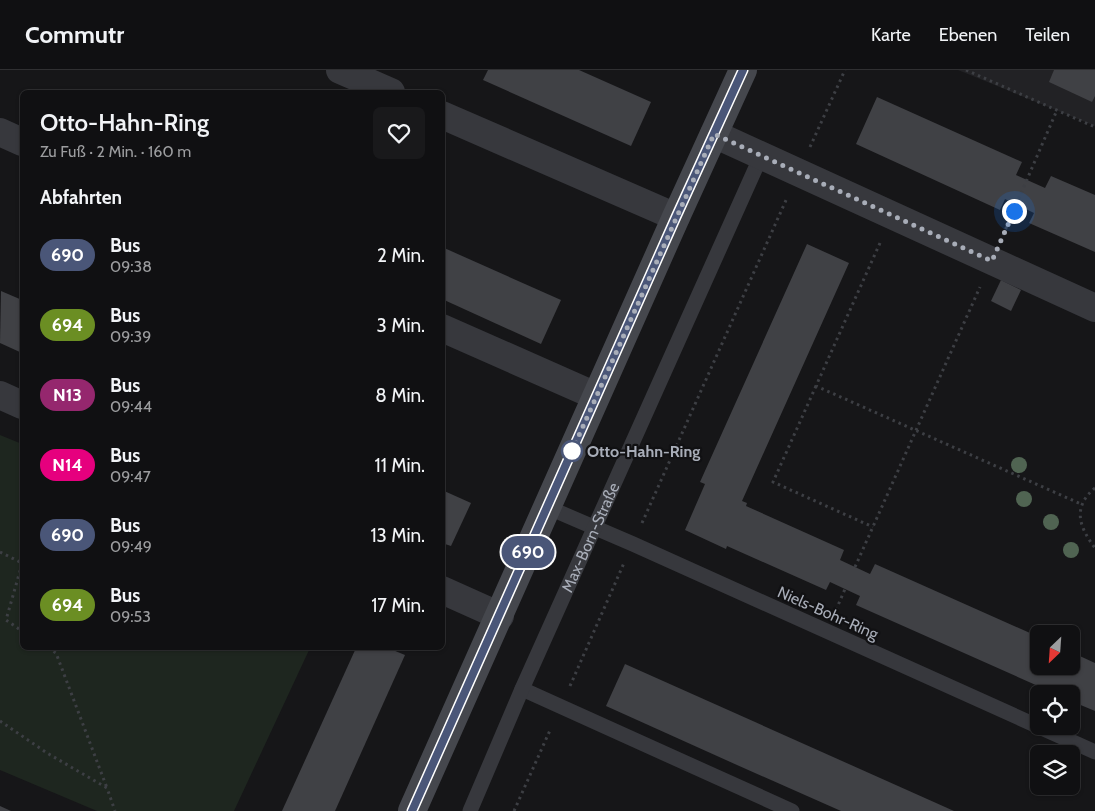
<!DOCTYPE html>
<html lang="de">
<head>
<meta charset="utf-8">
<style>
	:root { --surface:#101012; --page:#19191b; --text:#f1f3f6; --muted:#9c9d9f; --line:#303032 }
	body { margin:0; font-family:Cabin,sans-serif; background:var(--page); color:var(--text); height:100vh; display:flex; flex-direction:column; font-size:19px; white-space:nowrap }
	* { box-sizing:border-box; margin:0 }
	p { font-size:16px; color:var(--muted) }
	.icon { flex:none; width:28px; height:28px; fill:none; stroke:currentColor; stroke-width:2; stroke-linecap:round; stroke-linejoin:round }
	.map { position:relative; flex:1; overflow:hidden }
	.drawer { position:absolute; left:20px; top:20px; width:425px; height:560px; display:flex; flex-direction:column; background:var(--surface); border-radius:8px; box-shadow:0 1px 4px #0004,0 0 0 1px var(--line) }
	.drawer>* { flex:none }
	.badge { padding:0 10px; border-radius:16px; font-size:18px; line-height:32px }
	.needle { width:32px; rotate:205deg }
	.buttons { position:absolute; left:1030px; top:555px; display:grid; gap:10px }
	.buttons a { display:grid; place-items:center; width:50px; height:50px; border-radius:8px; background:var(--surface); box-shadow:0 1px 4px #0004,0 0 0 1px var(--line); font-size:25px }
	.you { position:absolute; width:25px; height:25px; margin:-12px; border:4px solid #fff; border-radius:50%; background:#1a73e8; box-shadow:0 0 0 8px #1a73e833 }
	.map>.badge { position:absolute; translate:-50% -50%; box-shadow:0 0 0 2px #fff }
	h2 { padding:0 20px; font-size:19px; line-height:45px }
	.round { display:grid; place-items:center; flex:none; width:52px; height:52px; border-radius:8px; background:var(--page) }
	.summary { display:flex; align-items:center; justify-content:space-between; height:85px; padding:0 20px }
	h1 { font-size:24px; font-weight:600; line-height:38px }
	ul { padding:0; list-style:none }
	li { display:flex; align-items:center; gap:15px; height:70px; padding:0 20px }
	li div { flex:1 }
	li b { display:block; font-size:19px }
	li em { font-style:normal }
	li .badge { min-width:55px; font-weight:700; text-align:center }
	header { display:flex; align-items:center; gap:30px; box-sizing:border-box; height:70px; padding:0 25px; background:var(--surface); border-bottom:1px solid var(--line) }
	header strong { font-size:24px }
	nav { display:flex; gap:28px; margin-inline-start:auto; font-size:18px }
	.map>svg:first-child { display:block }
	.built { fill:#222225 }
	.green { fill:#1e261f }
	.building { fill:#404145 }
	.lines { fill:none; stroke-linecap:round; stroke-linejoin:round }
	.path { stroke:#3d3f44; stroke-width:3; stroke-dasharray:2.5 4; stroke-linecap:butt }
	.lane { stroke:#37383d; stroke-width:15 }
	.street { stroke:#37383d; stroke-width:28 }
	.secondary { stroke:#45474d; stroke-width:28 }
	.tree { fill:#506452 }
	.line-casing { stroke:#fff; stroke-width:11 }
	.line { stroke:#4a5678; stroke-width:8 }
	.walk { stroke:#a8adb8; stroke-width:5; stroke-dasharray:0 9 }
	.stop-dot { fill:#fff; stroke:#4a5678; stroke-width:2.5 }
	.labels { text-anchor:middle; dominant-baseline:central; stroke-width:4.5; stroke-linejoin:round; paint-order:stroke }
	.stop-label { font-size:16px; font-weight:bold; fill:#a8adb8; stroke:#111113; text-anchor:start }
	.street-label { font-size:16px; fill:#a8adb8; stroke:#111113 }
</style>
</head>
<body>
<header>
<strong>Commutr</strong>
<nav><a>Karte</a><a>Ebenen</a><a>Teilen</a></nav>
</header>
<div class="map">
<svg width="1095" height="741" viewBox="0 0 1095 741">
	<rect width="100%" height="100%" fill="#161618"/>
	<polygon class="built" points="958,0 1095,0 1095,56"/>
	<polygon class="green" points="0,365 22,374 22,578 310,578 234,741 97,741 0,700"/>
	<g class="building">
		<polygon points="488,0 579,0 651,32 631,76 483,10"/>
		<polygon points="1054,0 1095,0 1095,26 1092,32 1049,12"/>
		<polygon points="877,27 1022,92 1016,105 1045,118 1051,106 1095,125 1095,182 1029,153 1034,143 1005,129 1000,140 856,74"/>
		<polygon points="807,174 849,193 742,431 747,433 746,436 844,480 840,490 870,504 875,494 1039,567 1039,596 1071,596 1071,582 1095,593 1095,641 1071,631 1071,624 1056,624 856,535 860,526 830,512 826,520 727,476 726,479 685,460 705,414 700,412"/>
		<polygon points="442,177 561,230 541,274 442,229"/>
		<polygon points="1001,210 1021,220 1011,241 991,231"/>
		<polygon points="1,221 22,230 22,283 0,273"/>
		<polygon points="442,420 471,433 451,476 442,473"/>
		<polygon points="356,578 388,578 405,585 335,741 282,741"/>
		<polygon points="625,594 954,741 841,741 737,695 606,636"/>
		<polygon points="0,736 11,741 0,741"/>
	</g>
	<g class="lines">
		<g class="path">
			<polyline points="966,0 1095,57"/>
			<polyline points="810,77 845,0"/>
			<polyline points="1003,165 1057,40"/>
			<polyline points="880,173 816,316 1081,434"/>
			<polyline points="816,316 773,412 873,457"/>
			<path d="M 1095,418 C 1072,437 1079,457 1095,478"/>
			<polyline points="642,453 787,128"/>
			<polyline points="0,482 22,493"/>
			<polyline points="22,494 6,550 22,561"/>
			<polyline points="855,497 980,217"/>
			<polyline points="836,540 845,519"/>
			<polyline points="48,578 56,583 107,718"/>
			<polyline points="570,616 624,493"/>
			<polyline points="0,651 47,683 107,718 115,741"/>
			<polyline points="514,741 551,658"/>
		</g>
		<g class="lane">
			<polyline points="547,437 633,474 1095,682"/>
			<polyline points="522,619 792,741"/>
			<path id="s1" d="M 470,741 L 522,619 L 761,86"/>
		</g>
		<g class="street">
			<polyline points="340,0 391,22"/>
			<polyline points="442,45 676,147"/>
			<polyline points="0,62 22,72"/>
			<polyline points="714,64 1095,238"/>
			<polyline points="442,258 596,326"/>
			<polyline points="0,325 22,335"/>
			<polyline points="442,520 500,546"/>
		</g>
		<polyline class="secondary" points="412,741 676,147 743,0"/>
	</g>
	<g class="tree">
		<circle cx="1019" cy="395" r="8"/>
		<circle cx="1024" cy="429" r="8"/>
		<circle cx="1051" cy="452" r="8"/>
		<circle cx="1071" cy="480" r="8"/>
	</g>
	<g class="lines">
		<defs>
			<polyline id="line" points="412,741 676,147 743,0"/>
		</defs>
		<use href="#line" class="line-casing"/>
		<use href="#line" class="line"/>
		<polyline class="walk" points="572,381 714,64 992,191 1014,141"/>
	</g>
	<circle class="stop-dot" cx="572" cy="381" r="10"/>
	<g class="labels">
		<g class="stop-label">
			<text x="587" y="381">Otto-Hahn-Ring</text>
		</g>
		<g class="street-label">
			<text stroke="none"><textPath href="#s1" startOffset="299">Max-Born-Straße</textPath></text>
			<text transform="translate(828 543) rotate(24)">Niels-Bohr-Ring</text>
		</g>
	</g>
</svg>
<div class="buttons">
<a><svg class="needle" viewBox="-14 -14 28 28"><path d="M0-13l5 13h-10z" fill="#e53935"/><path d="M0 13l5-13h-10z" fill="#9c9d9f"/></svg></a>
<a><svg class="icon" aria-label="locate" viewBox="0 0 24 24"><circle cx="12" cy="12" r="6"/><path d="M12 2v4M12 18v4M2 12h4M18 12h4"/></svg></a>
<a><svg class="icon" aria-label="layers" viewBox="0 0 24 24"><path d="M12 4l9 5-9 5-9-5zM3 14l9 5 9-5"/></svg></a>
</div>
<div class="you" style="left:1014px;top:141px"></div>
<b class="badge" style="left:528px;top:482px;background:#4a5678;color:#fff">690</b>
<section class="drawer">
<div class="summary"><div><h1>Otto-Hahn-Ring</h1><p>Zu Fuß · 2 Min. · 160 m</p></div><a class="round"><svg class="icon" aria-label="heart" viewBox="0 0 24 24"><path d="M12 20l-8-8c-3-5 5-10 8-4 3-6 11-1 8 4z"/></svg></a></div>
<h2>Abfahrten</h2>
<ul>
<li><span class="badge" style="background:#4a5678;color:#fff">690</span><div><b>Bus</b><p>09:38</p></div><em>2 Min.</em></li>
<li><span class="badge" style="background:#6b8e23;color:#fff">694</span><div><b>Bus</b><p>09:39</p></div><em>3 Min.</em></li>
<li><span class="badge" style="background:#95276e;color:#fff">N13</span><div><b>Bus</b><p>09:44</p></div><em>8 Min.</em></li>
<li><span class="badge" style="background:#e6007e;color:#fff">N14</span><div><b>Bus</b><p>09:47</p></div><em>11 Min.</em></li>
<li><span class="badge" style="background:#4a5678;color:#fff">690</span><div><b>Bus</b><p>09:49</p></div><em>13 Min.</em></li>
<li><span class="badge" style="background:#6b8e23;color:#fff">694</span><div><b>Bus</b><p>09:53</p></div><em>17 Min.</em></li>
</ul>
</section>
</div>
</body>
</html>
